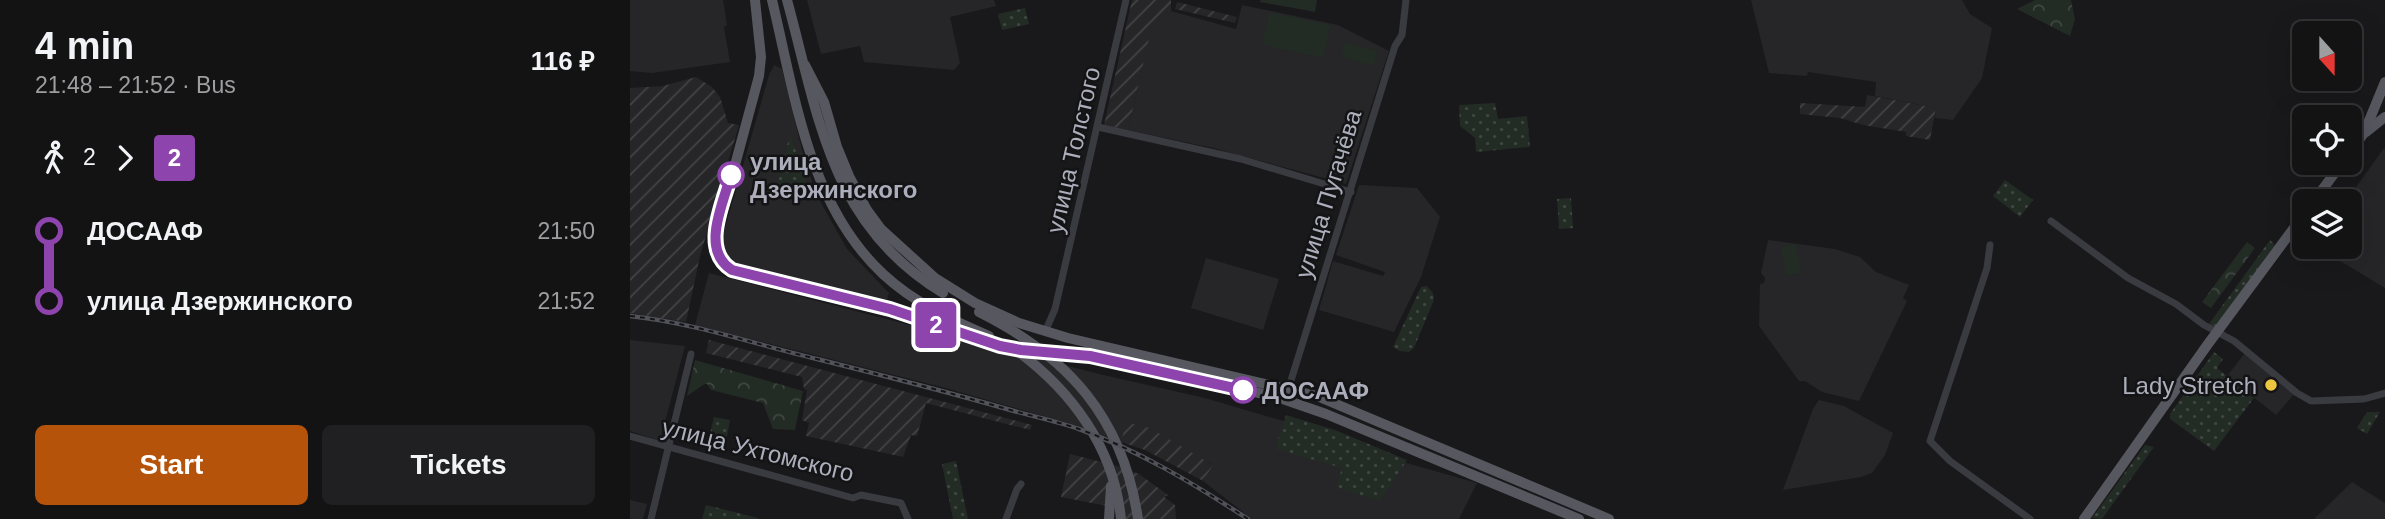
<!DOCTYPE html>
<html lang="en">
<head>
<meta charset="utf-8">
<style>
	:root { --surface:#131314; --page:#202022; --text:#f1f3f6; --muted:#9d9ea0; --line:#323234; --accent:#b45309 }
	body { margin:0; font-family:Helvetica,sans-serif; background:var(--page); color:var(--text); height:100vh; display:flex; flex-direction:column; font-size:26px; white-space:nowrap }
	* { box-sizing:border-box; margin:0 }
	p { font-size:23px; color:var(--muted) }
	.icon { flex:none; width:38px; height:38px; fill:none; stroke:currentColor; stroke-width:2; stroke-linecap:round; stroke-linejoin:round }
	.map { position:relative; flex:1; overflow:hidden }
	.side { display:flex; flex-direction:column; background:var(--surface); width:630px }
	.side>* { flex:none }
	.badge { padding:0 14px; border-radius:5px; font-size:24px; line-height:46px }
	.needle { width:46px; rotate:159deg }
	.tools { position:absolute; left:1662px; top:21px; display:grid; gap:14px }
	.tools a { display:grid; place-items:center; width:70px; height:70px; border-radius:10px; background:var(--surface); box-shadow:0 7px 28px #0002,0 0 0 2px var(--line); font-size:35px }
	.map>.badge { position:absolute; translate:-50% -50%; box-shadow:0 0 0 4px #fff }
	.legs { display:flex; align-items:center; gap:10px; height:77px; padding:0 35px; font-size:23px }
	.legs p { margin-inline-start:auto }
	.overview { display:flex; align-items:center; justify-content:space-between; height:119px; padding:0 35px }
	h1 { font-size:38px; font-weight:600; line-height:52px }
	.cta { display:flex; gap:14px; margin-top:auto; padding:14px 35px }
	.cta a { flex:1; height:80px; border-radius:10px; background:var(--accent); color:#fff; font-size:28px; font-weight:600; line-height:80px; text-align:center }
	.cta a+a { background:var(--page); color:var(--text) }
	ul { padding:0 35px; list-style:none }
	li { display:flex; align-items:center; gap:24px; height:70px; font-size:26px }
	li i { display:grid; place-items:center; width:10px; height:100%; margin:0 9px; background:currentColor }
	li i::after { content:''; width:18px; height:18px; margin:-9px; border:5px solid; border-radius:50%; background:var(--surface) }
	li p { margin-inline-start:auto }
	li:first-child i { background:linear-gradient(#0000 50%,currentColor 0) }
	li:last-child i { background:linear-gradient(currentColor 50%,#0000 0) }
	main { display:flex; flex:1; min-height:0 }
	.map>svg:first-child { display:block }
	.built { fill:#262528 }
	.industrial { fill:url(#industrial-furrows) }
	.green { fill:url(#green-dots) }
	.forest { fill:url(#forest-crowns) }
	.pitch { fill:#232b25 }
	.lines { fill:none; stroke-linecap:round; stroke-linejoin:round }
	.street { stroke:#3a3b40; stroke-width:7 }
	.primary { stroke:#56575f; stroke-width:10 }
	.rail-casing { stroke:#515259; stroke-width:4.5 }
	.rail { stroke:#141416; stroke-width:2; stroke-dasharray:5; stroke-linecap:butt }
	.line-1-casing { stroke:#fff; stroke-width:16 }
	.line-1 { stroke:#8e44ad; stroke-width:10 }
	.stop-1-dot { fill:#fff; stroke:#8e44ad; stroke-width:3.5 }
	.poi-dot { fill:#edc640; stroke:#141416; stroke-width:2.5 }
	.labels { text-anchor:middle; dominant-baseline:central; stroke-width:5; stroke-linejoin:round; paint-order:stroke }
	.street-label { font-size:24px; fill:#acafbb; stroke:#141416 }
	.stop-label { font-size:24px; font-weight:bold; fill:#acafbb; stroke:#141416; text-anchor:start }
	.poi-label { font-size:24px; fill:#acafbb; stroke:#141416; text-anchor:end }
</style>
</head>
<body>
<main>
<section class="side">
<div class="overview"><div><h1>4 min</h1><p>21:48 – 21:52 · Bus</p></div><b>116 ₽</b></div>
<div class="legs"><svg class="icon" aria-label="walk" viewBox="0 0 24 24"><circle cx="13" cy="4" r="2"/><path d="M13 8l-2 6 4 7M11 14l-3 7M7 12l3-4h3l4 4"/></svg>2<svg class="icon" aria-label="forward" viewBox="0 0 24 24"><path d="M9 5l7 7-7 7"/></svg><b class="badge" style="background:#8e44ad;color:#fff">2</b></div>
<ul>
<li><i style="color:#8e44ad"></i><b>ДОСААФ</b><p>21:50</p></li>
<li><i style="color:#8e44ad"></i><b>улица Дзержинского</b><p>21:52</p></li>
</ul>
<div class="cta"><a>Start</a><a>Tickets</a></div>
</section>
<div class="map">
<svg width="1755" height="519" viewBox="0 0 1755 519">
	<defs>
		<pattern id="industrial-furrows" width="10" height="10" patternUnits="userSpaceOnUse" patternTransform="scale(1.75)"><rect width="10" height="10" fill="#262528"/><path d="M-1 1l2-2M0 10L10 0M9 11l2-2" fill="none" stroke="#434245"/></pattern>
		<pattern id="green-dots" width="8" height="8" patternUnits="userSpaceOnUse" patternTransform="scale(1.75)"><rect width="8" height="8" fill="#232b25"/><path d="M2 2h.1M6 6h.1" fill="none" stroke="#404743" stroke-width="1.8" stroke-linecap="round"/></pattern>
		<pattern id="forest-crowns" width="20" height="18" patternUnits="userSpaceOnUse" patternTransform="scale(1.75)"><rect width="20" height="18" fill="#232b25"/><path d="M2 6a3 3 0 1 1 6 0M12 15a3 3 0 1 1 6 0" fill="none" stroke="#404743"/></pattern>
	</defs>
	<rect width="100%" height="100%" fill="#19191b"/>
	<g class="built">
		<polygon points="0,0 93,0 97,25 94,27 100,62 22,73 0,71"/>
		<polygon points="177,0 364,0 366,6 320,17 330,63 324,70 234,62 230,46 191,54"/>
		<polygon points="1121,0 1332,0 1340,14 1362,28 1352,78 1323,120 1305,118 1306,108 1245,96 1246,82 1178,72 1177,76 1139,73"/>
		<polygon points="612,5 708,25 759,51 716,184 583,148 498,130 522,25 538,17 541,11 606,29"/>
		<polygon points="144,65 152,69 171,146 186,194 217,249 259,293 257,300 104,265 93,256 91,242 139,75"/>
		<polygon points="1754,148 1755,149 1755,288 1687,247 1720,247 1720,201 1716,201"/>
		<polygon points="729,185 787,188 810,217 791,277 764,332 689,310 703,261 753,276 755,272 706,255"/>
		<polygon points="1138,240 1205,249 1230,257 1246,272 1279,285 1273,298 1277,301 1229,401 1192,392 1175,381 1169,381 1129,326 1130,284 1134,283 1135,278 1131,273"/>
		<polygon points="576,258 649,279 633,330 561,308"/>
		<polygon points="79,273 469,374 575,398 684,430 752,456 847,483 829,519 622,519 573,481 582,464 497,422 491,442 445,425 312,387 65,325"/>
		<polygon points="0,340 55,346 30,441 0,431"/>
		<polygon points="1618,349 1667,391 1646,415 1597,376"/>
		<polygon points="1189,400 1214,406 1263,433 1255,455 1242,473 1231,477 1153,490 1183,409"/>
		<polygon points="1722,482 1755,503 1755,519 1684,519"/>
		<polygon points="0,500 17,504 13,519 0,519"/>
	</g>
	<g class="industrial">
		<polygon points="502,0 541,0 541,11 538,17 522,26 498,130 474,125"/>
		<polygon points="547,2 607,17 605,23 545,9"/>
		<polygon points="66,77 82,87 90,97 98,123 109,125 70,256 56,322 0,313 0,88 33,86"/>
		<polygon points="1237,95 1306,108 1300,140 1276,136 1276,132 1233,125 1210,118 1170,114 1170,103 1235,107"/>
		<polygon points="79,340 402,425 400,430 296,403 287,436 281,435 273,457 176,436 179,423 172,420 177,390 174,389 172,377 76,353"/>
		<polygon points="496,422 520,428 583,465 573,481 515,450 491,442"/>
		<polygon points="440,454 491,467 509,474 538,495 534,497 545,505 546,519 490,519 490,511 477,506 431,497"/>
	</g>
	<g class="green">
		<polygon points="395,8 399,24 372,30 368,14"/>
		<polygon points="865,103 868,119 897,116 900,147 846,152 845,138 830,126 829,105"/>
		<polygon points="160,134 175,178 175,193 147,186"/>
		<polygon points="1375,180 1403,200 1390,217 1363,196"/>
		<polygon points="941,198 943,228 929,229 927,199"/>
		<polygon points="1640,240 1645,245 1585,328 1579,324"/>
		<polygon points="797,286 803,293 804,300 784,348 779,352 770,351 763,347 791,287"/>
		<polygon points="1584,352 1593,359 1587,368 1624,398 1584,451 1540,419 1540,414"/>
		<polygon points="1737,412 1750,412 1737,434 1727,428"/>
		<polygon points="656,415 705,430 777,460 750,501 706,488 712,468 645,449"/>
		<polygon points="84,417 100,420 97,437 80,434"/>
		<polygon points="1515,445 1524,447 1472,519 1462,518"/>
		<polygon points="326,461 338,519 323,519 312,464"/>
		<polygon points="76,505 128,518 128,519 72,519"/>
	</g>
	<g class="forest">
		<polygon points="1405,0 1441,0 1445,19 1440,36 1387,9"/>
		<polygon points="1617,242 1625,248 1581,308 1572,302"/>
		<polygon points="65,360 173,391 165,430 143,429 133,403 81,390 76,383 57,396"/>
	</g>
	<g class="pitch">
		<polygon points="631,0 687,0 685,12 630,2"/>
		<polygon points="639,12 700,25 694,58 632,45"/>
		<polygon points="715,42 748,51 744,66 711,57"/>
		<polygon points="1165,244 1172,272 1157,276 1150,248"/>
	</g>
	<g class="lines">
		<g class="street">
			<polyline points="468,127 611,159 721,192"/>
			<polyline points="1421,221 1498,278 1546,304 1574,325 1604,341 1667,393 1681,401 1734,399 1755,393"/>
			<polyline points="1360,245 1357,268 1300,441 1320,461 1400,519"/>
			<polyline points="415,332 425,309 496,0"/>
			<polyline points="658,390 765,46 772,35 776,0"/>
			<polyline points="0,436 223,498 231,495 271,503 278,519"/>
			<polyline points="21,519 61,354"/>
			<polyline points="376,519 387,489 391,484"/>
		</g>
		<g class="primary">
			<polyline points="125,0 131,57 129,76 84,243 88,257 93,265 102,270 259,309 370,346 391,350 460,356 647,397 696,414 949,519"/>
			<path d="M 142,0 C 165,95 178,204 253,274 C 284,303 322,320 359,336"/>
			<path d="M 157,0 C 189,117 200,225 313,293"/>
			<polyline points="175,65 194,102 207,147 219,176 237,210 251,229 305,278 345,303 389,323 438,338 687,396 979,519"/>
			<polyline points="1736,132 1755,117"/>
			<polyline points="1720,152 1734,133 1755,82"/>
			<polyline points="1684,201 1712,163"/>
			<path d="M 349,312 C 439,357 493,418 508,519"/>
			<path d="M 386,350 C 442,391 484,448 491,519"/>
			<polyline points="479,519 481,486"/>
			<polyline points="1454,519 1578,344 1675,213"/>
		</g>
		<defs>
			<path id="rail" d="M 0,316 C 64,323 124,344 187,359 C 251,375 314,391 377,409 C 401,416 426,421 449,429 C 510,451 564,484 618,519"/>
		</defs>
		<use href="#rail" class="rail-casing"/>
		<use href="#rail" class="rail"/>
	</g>
	<g class="lines">
		<defs>
			<path id="line-1" d="M 101,175 C 93,204 70,250 102,270 L 260,309 L 370,346 L 391,350 L 460,356 L 613,390"/>
		</defs>
		<use href="#line-1" class="line-1-casing"/>
		<use href="#line-1" class="line-1"/>
	</g>
	<g class="stop-1-dot">
		<circle cx="101" cy="175" r="12"/>
		<circle cx="613" cy="390" r="12"/>
	</g>
	<circle class="poi-dot" cx="1641" cy="385" r="7"/>
	<g class="labels">
		<g class="street-label">
			<text transform="translate(443 150) rotate(-77)">улица Толстого</text>
			<text transform="translate(698 194) rotate(-73)">улица Пугачёва</text>
			<text transform="translate(128 450) rotate(14)">улица Ухтомского</text>
		</g>
		<g class="stop-label">
			<text x="120" y="161">улица<tspan x="120" dy="28">Дзержинского</tspan></text>
			<text x="632" y="390">ДОСААФ</text>
		</g>
		<g class="poi-label">
			<text x="1627" y="385">Lady Stretch</text>
		</g>
	</g>
</svg>
<div class="tools">
<a><svg class="needle" viewBox="-14 -14 28 28"><path d="M0-13l5 13h-10z" fill="#e53935"/><path d="M0 13l5-13h-10z" fill="#9d9ea0"/></svg></a>
<a><svg class="icon" aria-label="locate" viewBox="0 0 24 24"><circle cx="12" cy="12" r="6"/><path d="M12 2v4M12 18v4M2 12h4M18 12h4"/></svg></a>
<a><svg class="icon" aria-label="layers" viewBox="0 0 24 24"><path d="M12 4l9 5-9 5-9-5zM3 14l9 5 9-5"/></svg></a>
</div>
<b class="badge" style="left:306px;top:325px;background:#8e44ad;color:#fff">2</b>
</div>
</main>
</body>
</html>
